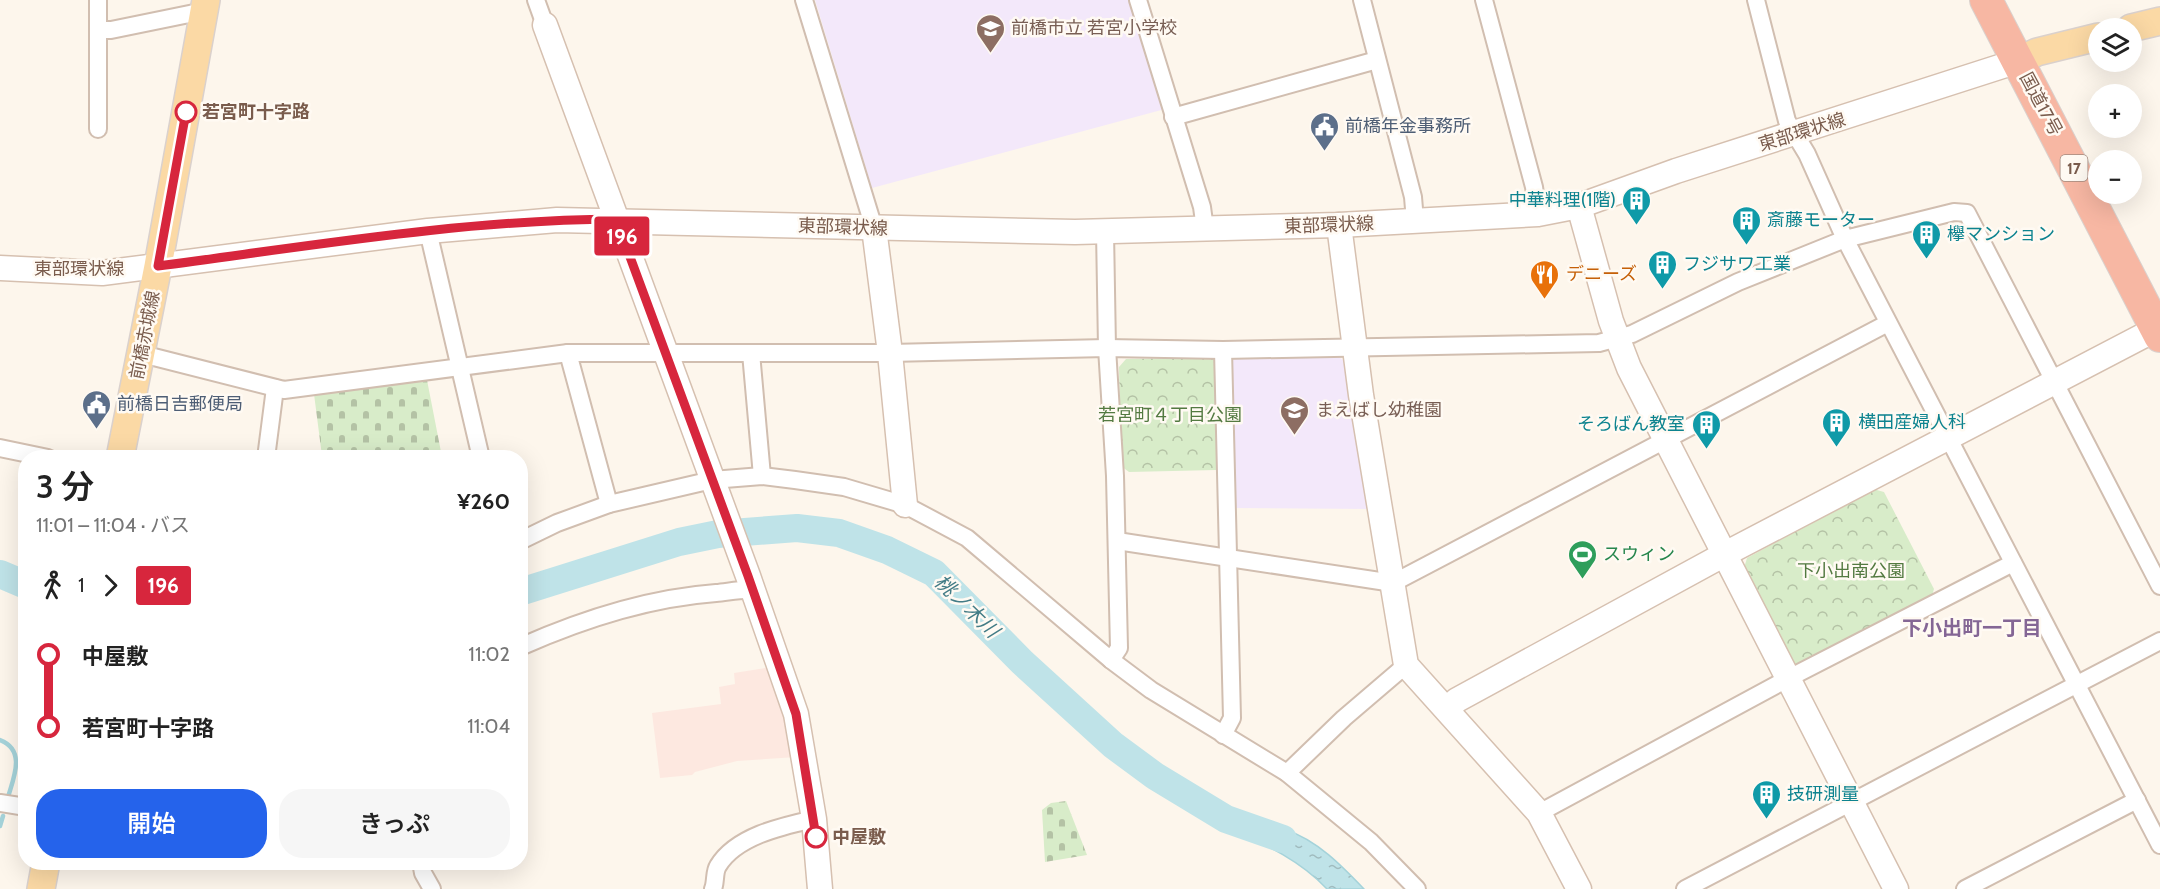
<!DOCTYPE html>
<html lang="ja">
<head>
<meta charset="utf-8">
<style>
	:root { --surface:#fff; --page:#f6f6f6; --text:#222; --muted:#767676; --accent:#2563eb }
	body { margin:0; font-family:Cabin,"Noto Sans JP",sans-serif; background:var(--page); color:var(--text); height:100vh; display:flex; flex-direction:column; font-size:22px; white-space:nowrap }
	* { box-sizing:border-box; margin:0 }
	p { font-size:20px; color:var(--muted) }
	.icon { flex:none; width:33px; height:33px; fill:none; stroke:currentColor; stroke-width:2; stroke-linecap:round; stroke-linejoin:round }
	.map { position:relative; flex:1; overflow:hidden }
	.side { position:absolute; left:18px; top:450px; width:510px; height:420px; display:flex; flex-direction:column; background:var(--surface); border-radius:24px; box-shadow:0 6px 24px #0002 }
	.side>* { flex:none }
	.badge { padding:0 12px; border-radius:4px; font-size:21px; line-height:39px }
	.buttons { position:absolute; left:2088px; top:18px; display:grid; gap:12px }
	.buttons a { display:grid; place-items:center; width:54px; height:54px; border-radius:50%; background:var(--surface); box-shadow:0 6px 24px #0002; font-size:30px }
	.map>.badge { position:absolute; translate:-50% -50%; box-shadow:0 0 0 3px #fff }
	.legs { display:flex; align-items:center; gap:9px; height:66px; padding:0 18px; font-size:20px }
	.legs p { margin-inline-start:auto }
	.head { display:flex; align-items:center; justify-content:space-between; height:102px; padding:0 18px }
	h1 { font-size:33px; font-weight:600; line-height:45px }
	.primary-button { display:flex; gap:12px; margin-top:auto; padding:12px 18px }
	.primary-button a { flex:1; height:69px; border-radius:24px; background:var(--accent); color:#fff; font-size:24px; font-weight:600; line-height:69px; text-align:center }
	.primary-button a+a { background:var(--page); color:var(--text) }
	ul { padding:0 18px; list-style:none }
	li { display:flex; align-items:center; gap:21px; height:72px; font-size:22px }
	li i { display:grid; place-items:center; width:9px; height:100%; margin:0 8px; background:currentColor }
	li i::after { content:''; width:15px; height:15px; margin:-8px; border:4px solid; border-radius:50%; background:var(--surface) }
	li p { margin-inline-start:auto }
	li:first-child i { background:linear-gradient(#0000 50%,currentColor 0) }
	li:last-child i { background:linear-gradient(currentColor 50%,#0000 0) }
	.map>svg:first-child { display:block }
	.commercial { fill:#fde8e0 }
	.education { fill:#f3e8fa }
	.forest { fill:url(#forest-crowns) }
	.cemetery { fill:url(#cemetery-stones) }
	.water { fill:url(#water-ripples); stroke:#a5d3da; stroke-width:1.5 }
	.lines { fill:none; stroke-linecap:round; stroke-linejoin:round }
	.stream { stroke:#a5d3da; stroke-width:4.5 }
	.river { stroke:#bfe3e8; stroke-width:28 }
	.street-casing { stroke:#d1beb0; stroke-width:20 }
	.secondary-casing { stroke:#d6c0b0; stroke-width:27 }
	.primary-casing { stroke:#dad1cd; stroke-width:30 }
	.highway-casing { stroke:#dad1cd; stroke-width:34 }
	.street { stroke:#fff; stroke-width:16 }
	.secondary { stroke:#fff; stroke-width:24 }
	.primary { stroke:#fbd9a5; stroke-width:27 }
	.highway { stroke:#f7b7a3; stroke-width:32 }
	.line-1-casing { stroke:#fff; stroke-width:14 }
	.line-1 { stroke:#d7263d; stroke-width:9 }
	.stop-1-dot { fill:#fff; stroke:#d7263d; stroke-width:3 }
	.labels { text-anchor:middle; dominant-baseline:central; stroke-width:5; stroke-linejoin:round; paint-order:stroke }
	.shield { fill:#fffaf3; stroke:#a28b7f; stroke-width:1.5 }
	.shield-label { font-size:16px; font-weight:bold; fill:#7a5c4d }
	.education-label { font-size:18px; fill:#785e54; stroke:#fffaf3; text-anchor:start }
	.street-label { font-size:18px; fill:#7a5c4d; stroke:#fffaf3 }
	.stop-label { font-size:18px; font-weight:bold; fill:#7a5c4d; stroke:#fffaf3; text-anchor:start }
	.service-label { font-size:18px; fill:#4e5e75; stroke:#fffaf3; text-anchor:start }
	.culture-label { font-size:18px; fill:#0d838f; stroke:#fffaf3; text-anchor:start }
	.food-label { font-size:18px; fill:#c56008; stroke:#fffaf3; text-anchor:start }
	.park-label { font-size:18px; fill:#537a41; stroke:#fffaf3 }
	.leisure-label { font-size:18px; fill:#27864d; stroke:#fffaf3; text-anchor:start }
	.water-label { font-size:20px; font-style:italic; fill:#437c86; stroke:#fffaf3 }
	.neighbourhood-label { font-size:20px; font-weight:bold; fill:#846695; stroke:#fffaf3 }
</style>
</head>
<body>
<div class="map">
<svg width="2160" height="889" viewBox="0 0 2160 889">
	<defs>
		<pattern id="forest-crowns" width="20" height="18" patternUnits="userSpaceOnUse" patternTransform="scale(1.5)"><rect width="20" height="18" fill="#d8ecc9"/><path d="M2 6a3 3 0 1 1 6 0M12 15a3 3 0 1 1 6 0" fill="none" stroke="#b4c2a5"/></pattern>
		<pattern id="cemetery-stones" width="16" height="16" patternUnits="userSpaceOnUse" patternTransform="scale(1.5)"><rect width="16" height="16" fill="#d8ecc9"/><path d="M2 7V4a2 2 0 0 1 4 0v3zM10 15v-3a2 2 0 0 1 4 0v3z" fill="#b4c2a5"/></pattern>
		<pattern id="water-ripples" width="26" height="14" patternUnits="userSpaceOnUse" patternTransform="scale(1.5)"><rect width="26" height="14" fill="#bfe3e8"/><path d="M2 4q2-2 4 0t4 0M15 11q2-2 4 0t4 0" fill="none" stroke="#a0bbbe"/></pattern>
	</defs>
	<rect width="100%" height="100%" fill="#fdf6ec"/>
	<polygon class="commercial" points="772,667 797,757 737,761 695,772 692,775 660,778 652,713 721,704 719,687 735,684 734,673"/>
	<g class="education">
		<polygon points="815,0 1132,0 1165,109 872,188"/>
		<polygon points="1337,356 1346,362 1370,509 1232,508 1230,363 1237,357"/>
	</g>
	<g class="forest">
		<polygon points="1213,358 1219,365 1222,463 1216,470 1129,472 1121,466 1119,367 1126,359"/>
		<polygon points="1873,489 1884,492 1934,589 1931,599 1801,666 1793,664 1744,568 1747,558"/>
	</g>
	<g class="cemetery">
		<polygon points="427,380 442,457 357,457 355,451 322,456 314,394"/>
		<polygon points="1066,801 1087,855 1045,862 1042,810 1051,803"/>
	</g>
	<path class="water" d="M 1220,824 C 1240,825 1267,823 1286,830 C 1317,840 1342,866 1364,889 L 1327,889 C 1297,857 1259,842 1220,824 Z"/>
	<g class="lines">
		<g class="stream">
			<path d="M 0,740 C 26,750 14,777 8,797"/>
			<polyline points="0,826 3,816"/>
		</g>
		<g class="river">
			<polyline points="0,574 26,585"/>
			<polyline points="520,592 679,542 718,534 797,528 839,533 887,550 934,573 1022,662 1113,745 1155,776 1226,819 1283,839"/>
		</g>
		<defs>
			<g id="street">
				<polyline points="536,0 545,25"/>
				<polyline points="804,0 874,228"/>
				<polyline points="1138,0 1202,207 1205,229"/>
				<polyline points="1362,0 1413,197 1415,221"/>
				<polyline points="1484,0 1534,187 1538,214"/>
				<polyline points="1756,0 1787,121 1807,154 1845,239 2160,845"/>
				<polyline points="98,30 111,30 204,11"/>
				<polyline points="1173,117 1377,60"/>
				<polyline points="98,129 98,0"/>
				<polyline points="428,231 481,458"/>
				<polyline points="1105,231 1107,348 1115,476 1119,648 1111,660"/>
				<polyline points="568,353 609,504"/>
				<polyline points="751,353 762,476"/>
				<polyline points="142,354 284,390 568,353 890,353 1107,348 1223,350 1599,343 1632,334 1738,282 1845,239 1954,212 1967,213 2160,586"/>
				<polyline points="0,448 48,458"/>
				<polyline points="266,458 275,388"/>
				<polyline points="520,541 557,523 609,504 712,480 762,476 795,480 844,487 905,505 967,538 1111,660 1151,690 1287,773 1371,842 1417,889"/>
				<polyline points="1117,541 1393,583 1888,323"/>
				<path d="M 520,647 C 583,619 648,598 716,593 C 728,592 741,589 753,590"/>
				<polyline points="1223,735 1232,718 1223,350"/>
				<polyline points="1287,773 1344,718 1406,665"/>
				<polyline points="0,803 26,807"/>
				<polyline points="1539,813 1789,678 2013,563"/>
				<polyline points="421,862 423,873 432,889"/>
				<path d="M 713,889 C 716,882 714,872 718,866 C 736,836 783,826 814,819"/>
				<polyline points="1685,889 2160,641"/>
				<polyline points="1965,889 2137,800"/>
			</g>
			<g id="secondary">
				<polyline points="545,25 748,576 796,714 814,819 820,889"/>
				<polyline points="1579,206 1611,321 1629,368 1896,889"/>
				<polyline points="1339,225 1361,395 1406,665 1539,813 1579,889"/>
				<polyline points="874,228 890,353 905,505"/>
				<polyline points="0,268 102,273 428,231 557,220 1075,232 1339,225 1538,214 1579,206 1676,171 2018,61"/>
				<polyline points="1447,709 1457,700 1725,554 2160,327"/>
			</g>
			<g id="primary">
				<polyline points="2131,28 2160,21"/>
				<polyline points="2018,61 2037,52 2098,37"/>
				<polyline points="120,458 158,266 206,0"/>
				<polyline points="41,889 46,862"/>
			</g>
			<polyline id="highway" points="1986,0 2160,336"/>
		</defs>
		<use href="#street" class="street-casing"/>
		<use href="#secondary" class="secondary-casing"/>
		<use href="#primary" class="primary-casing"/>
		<use href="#highway" class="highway-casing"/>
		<use href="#street" class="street"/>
		<use href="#secondary" class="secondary"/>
		<use href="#primary" class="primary"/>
		<use href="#highway" class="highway"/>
	</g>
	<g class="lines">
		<defs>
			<path id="line-1" d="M 186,112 L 158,266 C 310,246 463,220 616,219 L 748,576 L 796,714 L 816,837"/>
		</defs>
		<use href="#line-1" class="line-1-casing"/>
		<use href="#line-1" class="line-1"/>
	</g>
	<defs>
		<symbol id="school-pin" viewBox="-11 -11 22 30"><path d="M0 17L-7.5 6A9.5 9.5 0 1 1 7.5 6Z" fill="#8d6e63" stroke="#fffaf3"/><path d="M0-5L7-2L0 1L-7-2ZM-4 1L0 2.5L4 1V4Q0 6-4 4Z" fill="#fff"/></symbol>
		<symbol id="civic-pin" viewBox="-11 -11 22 30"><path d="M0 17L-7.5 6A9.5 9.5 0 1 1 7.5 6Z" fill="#5c6f8a" stroke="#fffaf3"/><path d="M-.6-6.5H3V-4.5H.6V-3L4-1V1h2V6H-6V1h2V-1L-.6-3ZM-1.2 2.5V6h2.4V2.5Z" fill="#fff"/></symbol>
		<symbol id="building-pin" viewBox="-11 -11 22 30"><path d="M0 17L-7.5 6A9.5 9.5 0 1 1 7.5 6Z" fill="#0f9aa8" stroke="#fffaf3"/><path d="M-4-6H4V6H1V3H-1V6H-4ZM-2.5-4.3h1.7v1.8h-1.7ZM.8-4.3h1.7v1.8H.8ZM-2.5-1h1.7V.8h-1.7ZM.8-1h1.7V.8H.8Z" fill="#fff"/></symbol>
		<symbol id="restaurant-pin" viewBox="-11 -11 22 30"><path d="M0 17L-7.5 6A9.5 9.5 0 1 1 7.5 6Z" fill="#e8710a" stroke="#fffaf3"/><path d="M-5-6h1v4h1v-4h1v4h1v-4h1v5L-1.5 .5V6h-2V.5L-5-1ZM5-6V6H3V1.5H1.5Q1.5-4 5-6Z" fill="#fff"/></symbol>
		<symbol id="stadium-pin" viewBox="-11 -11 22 30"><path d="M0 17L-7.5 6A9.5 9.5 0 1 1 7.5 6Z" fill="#2e9e5b" stroke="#fffaf3"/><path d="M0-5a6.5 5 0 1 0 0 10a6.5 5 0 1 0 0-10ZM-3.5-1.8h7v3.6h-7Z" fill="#fff"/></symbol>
	</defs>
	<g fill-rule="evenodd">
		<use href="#school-pin" x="974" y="12" width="33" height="45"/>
		<use href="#civic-pin" x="1308" y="110" width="33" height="45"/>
		<use href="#building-pin" x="1620" y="184" width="33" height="45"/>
		<use href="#building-pin" x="1730" y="204" width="33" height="45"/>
		<use href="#building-pin" x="1910" y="218" width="33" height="45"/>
		<use href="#building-pin" x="1646" y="248" width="33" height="45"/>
		<use href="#restaurant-pin" x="1528" y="258" width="33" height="45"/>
		<use href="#civic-pin" x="80" y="388" width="33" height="45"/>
		<use href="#school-pin" x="1278" y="394" width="33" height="45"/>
		<use href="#building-pin" x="1820" y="406" width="33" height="45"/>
		<use href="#building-pin" x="1690" y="408" width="33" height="45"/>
		<use href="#stadium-pin" x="1566" y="538" width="33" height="45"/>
		<use href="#building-pin" x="1750" y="778" width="33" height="45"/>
	</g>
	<g class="stop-1-dot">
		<circle cx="186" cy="112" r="10"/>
		<circle cx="816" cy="837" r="10"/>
	</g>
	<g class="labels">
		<rect class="shield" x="2060.5" y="155" width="27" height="26" rx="4.5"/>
		<g class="shield-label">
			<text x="2074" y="168">17</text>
		</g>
		<g class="education-label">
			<text x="1011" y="28">前橋市立 若宮小学校</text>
			<text x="1316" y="410">まえばし幼稚園</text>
		</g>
		<g class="street-label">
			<text transform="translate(2041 104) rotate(62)">国道17号</text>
			<text transform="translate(1802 132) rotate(-17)">東部環状線</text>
			<text transform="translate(1329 225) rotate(-2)">東部環状線</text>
			<text transform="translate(843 227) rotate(2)">東部環状線</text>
			<text x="79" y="269">東部環状線</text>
			<text transform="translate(145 335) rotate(-79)">前橋赤城線</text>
		</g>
		<g class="stop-label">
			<text x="202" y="112">若宮町十字路</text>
			<text x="832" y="837">中屋敷</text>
		</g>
		<g class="service-label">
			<text x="1345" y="126">前橋年金事務所</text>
			<text x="117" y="404">前橋日吉郵便局</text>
		</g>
		<g class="culture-label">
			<text x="1616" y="200" text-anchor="end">中華料理(1階)</text>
			<text x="1767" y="220">斎藤モーター</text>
			<text x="1947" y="234">欅マンション</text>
			<text x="1683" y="264">フジサワ工業</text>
			<text x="1858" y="422">横田産婦人科</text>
			<text x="1685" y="424" text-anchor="end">そろばん教室</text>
			<text x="1787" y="794">技研測量</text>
		</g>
		<g class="food-label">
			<text x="1566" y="274">デニーズ</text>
		</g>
		<g class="park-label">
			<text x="1170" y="415">若宮町４丁目公園</text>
			<text x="1851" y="571">下小出南公園</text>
		</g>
		<g class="leisure-label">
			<text x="1603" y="554">スウィン</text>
		</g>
		<g class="water-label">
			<text transform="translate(967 606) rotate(44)">桃ノ木川</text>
		</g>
		<g class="neighbourhood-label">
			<text x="1972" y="628">下小出町一丁目</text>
		</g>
	</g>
</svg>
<div class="buttons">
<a><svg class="icon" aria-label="layers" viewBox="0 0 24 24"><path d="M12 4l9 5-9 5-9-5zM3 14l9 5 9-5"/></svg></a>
<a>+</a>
<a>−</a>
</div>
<b class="badge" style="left:622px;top:236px;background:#d7263d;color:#fff">196</b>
<section class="side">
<div class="head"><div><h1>3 分</h1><p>11:01 – 11:04 · バス</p></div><b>¥260</b></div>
<div class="legs"><svg class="icon" aria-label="walk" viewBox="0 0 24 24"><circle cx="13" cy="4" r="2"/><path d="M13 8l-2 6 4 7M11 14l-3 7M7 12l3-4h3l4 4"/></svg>1<svg class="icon" aria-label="forward" viewBox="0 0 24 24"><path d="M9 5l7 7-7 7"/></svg><b class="badge" style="background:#d7263d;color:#fff">196</b></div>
<ul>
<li><i style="color:#d7263d"></i><b>中屋敷</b><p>11:02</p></li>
<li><i style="color:#d7263d"></i><b>若宮町十字路</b><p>11:04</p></li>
</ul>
<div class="primary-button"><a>開始</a><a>きっぷ</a></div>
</section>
</div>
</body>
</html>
